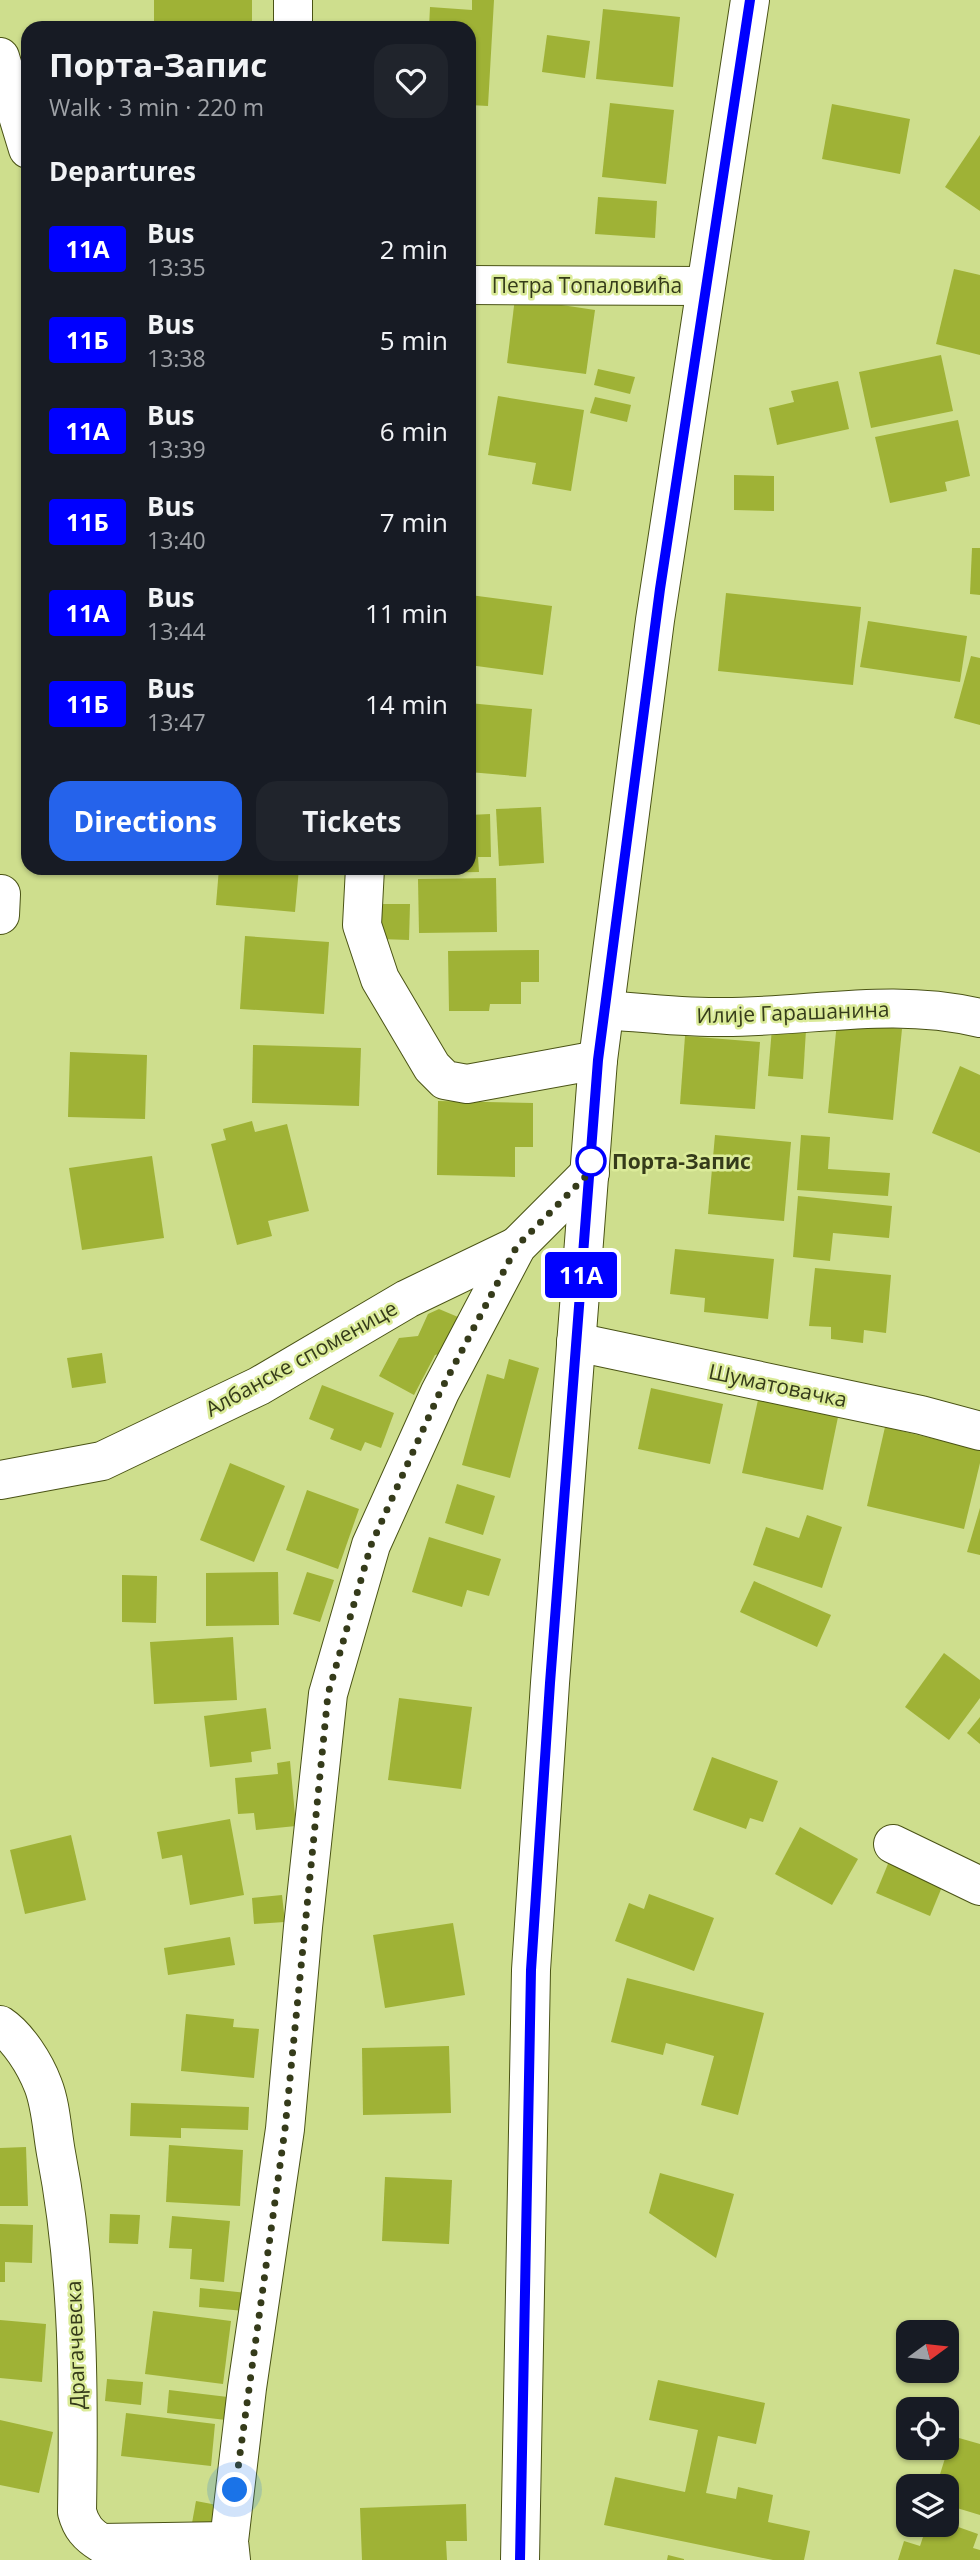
<!DOCTYPE html>
<html lang="en">
<head>
<meta charset="utf-8">
<style>
	:root { --surface:#171b24; --page:#20242c; --text:#f1f3f6; --muted:#9ea1a6; --accent:#2563eb }
	body { margin:0; font-family:"Open Sans",sans-serif; background:var(--page); color:var(--text); height:100vh; display:flex; flex-direction:column; font-size:26px; white-space:nowrap }
	* { box-sizing:border-box; margin:0 }
	p { font-size:23px; color:var(--muted) }
	.icon { flex:none; width:38px; height:38px; fill:none; stroke:currentColor; stroke-width:2; stroke-linecap:round; stroke-linejoin:round }
	.map { position:relative; flex:1; overflow:hidden }
	.sheet { position:absolute; left:21px; top:21px; width:455px; height:854px; display:flex; flex-direction:column; background:var(--surface); border-radius:21px; box-shadow:0 2px 5px #0004 }
	.sheet>* { flex:none }
	.badge { padding:0 14px; border-radius:5px; font-size:24px; line-height:46px }
	.needle { width:46px; rotate:75deg }
	.buttons { position:absolute; left:896px; top:2320px; display:grid; gap:14px }
	.buttons a { display:grid; place-items:center; width:63px; height:63px; border-radius:14px; background:var(--surface); box-shadow:0 2px 5px #0004; font-size:35px }
	.you { position:absolute; width:35px; height:35px; margin:-18px; border:5px solid #fff; border-radius:50%; background:#1a73e8; box-shadow:0 0 0 10px #1a73e833 }
	.map>.badge { position:absolute; translate:-50% -50%; box-shadow:0 0 0 4px #fff }
	h2 { padding:0 28px; font-size:26px; line-height:63px }
	.round { display:grid; place-items:center; flex:none; width:74px; height:74px; border-radius:21px; background:var(--page) }
	.summary { display:flex; align-items:center; justify-content:space-between; height:119px; padding:0 28px }
	h1 { font-size:33px; font-weight:700; line-height:52px }
	.cta { display:flex; gap:14px; margin-top:auto; padding:14px 28px }
	.cta a { flex:1; height:80px; border-radius:21px; background:var(--accent); color:#fff; font-size:28px; font-weight:700; line-height:80px; text-align:center }
	.cta a+a { background:var(--page); color:var(--text) }
	ul { padding:0; list-style:none }
	li { display:flex; align-items:center; gap:21px; height:91px; padding:0 28px }
	li div { flex:1 }
	li b { display:block; font-size:26px }
	li em { font-style:normal }
	li .badge { min-width:77px; font-weight:700; text-align:center }
	.map>svg:first-child { display:block }
	.building { fill:#9fb236 }
	.lines { fill:none; stroke-linecap:round; stroke-linejoin:round }
	.minor-casing { stroke:#4a5315; stroke-width:40 }
	.minor { stroke:#fff; stroke-width:38 }
	.line-casing { stroke:#fff; stroke-width:16 }
	.line { stroke:#00f; stroke-width:10 }
	.walk { stroke:#353b1a; stroke-width:7; stroke-dasharray:0 12.6 }
	.stop-dot { fill:#fff; stroke:#00f; stroke-width:3.5 }
	.labels { text-anchor:middle; dominant-baseline:central; stroke-width:5; stroke-linejoin:round; paint-order:stroke }
	.street-label { font-size:21px; fill:#353b1a; stroke:#dbeb99 }
	.stop-label { font-size:21px; font-weight:bold; fill:#353b1a; stroke:#dbeb99; text-anchor:start }
</style>
</head>
<body>
<div class="map">
<svg width="980" height="2560" viewBox="0 0 980 2560">
	<rect width="100%" height="100%" fill="#cede8d"/>
	<g class="building">
		<rect x="154" y="0" width="98" height="28"/>
		<polygon points="472,0 494,0 488,106 469,105 469,28 429,28 430,7 472,10"/>
		<polygon points="603,9 680,17 673,87 596,79"/>
		<polygon points="547,35 590,41 585,78 542,72"/>
		<polygon points="610,103 674,110 666,184 602,177"/>
		<polygon points="832,104 910,119 900,174 822,159"/>
		<polygon points="980,135 980,211 945,187"/>
		<polygon points="598,197 657,201 655,238 595,234"/>
		<polygon points="954,269 980,275 980,355 936,344"/>
		<polygon points="515,298 595,310 586,374 507,363"/>
		<polygon points="941,355 953,411 871,428 859,372"/>
		<polygon points="598,369 635,377 630,394 594,385"/>
		<polygon points="838,381 849,429 777,445 769,408 794,402 791,391"/>
		<polygon points="498,396 584,410 571,491 532,484 536,463 488,455"/>
		<polygon points="595,397 631,405 627,422 590,413"/>
		<polygon points="958,420 970,476 945,482 947,491 890,503 875,437"/>
		<polygon points="734,475 774,476 774,511 734,510"/>
		<polygon points="972,548 980,548 980,595 970,594"/>
		<polygon points="726,593 861,607 853,685 718,671"/>
		<polygon points="470,595 552,606 543,675 469,665"/>
		<polygon points="868,621 967,636 960,682 860,667"/>
		<polygon points="971,656 980,658 980,725 954,718"/>
		<polygon points="469,703 532,709 526,777 469,772"/>
		<polygon points="541,807 544,863 499,866 496,809"/>
		<polygon points="490,814 491,857 478,857 479,872 421,873 421,868 469,868 469,815"/>
		<polygon points="219,868 299,868 295,912 216,905"/>
		<polygon points="496,878 497,932 419,933 418,879"/>
		<polygon points="381,904 410,904 409,940 380,939"/>
		<polygon points="245,936 329,942 324,1014 240,1009"/>
		<polygon points="539,950 539,982 521,982 521,1004 490,1004 489,1011 449,1011 448,951"/>
		<polygon points="837,1022 902,1029 893,1120 828,1113"/>
		<polygon points="772,1028 806,1030 803,1079 768,1076"/>
		<polygon points="685,1036 760,1042 755,1109 680,1104"/>
		<polygon points="253,1045 361,1048 359,1106 252,1103"/>
		<polygon points="70,1052 147,1055 145,1119 68,1117"/>
		<polygon points="960,1066 980,1075 980,1153 932,1133"/>
		<polygon points="438,1101 533,1103 533,1147 515,1147 515,1177 437,1175"/>
		<polygon points="252,1121 255,1132 287,1124 309,1211 268,1221 272,1236 237,1245 211,1144 226,1140 223,1129"/>
		<polygon points="715,1135 791,1142 784,1221 708,1214"/>
		<polygon points="801,1135 830,1137 828,1169 890,1173 888,1196 797,1190"/>
		<polygon points="152,1156 164,1238 82,1250 69,1168"/>
		<polygon points="798,1196 892,1206 889,1238 833,1233 830,1261 793,1257"/>
		<polygon points="675,1249 774,1259 768,1319 704,1312 705,1298 670,1294"/>
		<polygon points="815,1268 891,1275 886,1333 864,1330 863,1343 831,1339 831,1327 809,1326"/>
		<polygon points="439,1309 458,1317 443,1353 435,1355 414,1395 379,1376 399,1338 418,1336 428,1314"/>
		<polygon points="102,1353 106,1383 72,1388 67,1358"/>
		<polygon points="509,1359 539,1368 510,1478 462,1465 487,1374 504,1379"/>
		<polygon points="322,1385 394,1413 381,1448 365,1442 361,1451 330,1439 334,1429 309,1419"/>
		<polygon points="651,1388 723,1404 710,1464 638,1449"/>
		<polygon points="758,1400 838,1417 823,1490 742,1473"/>
		<polygon points="885,1427 980,1450 980,1463 964,1529 867,1506"/>
		<polygon points="230,1463 285,1486 254,1562 200,1540"/>
		<polygon points="457,1484 495,1496 483,1535 445,1523"/>
		<polygon points="307,1490 359,1509 338,1569 286,1550"/>
		<polygon points="980,1508 980,1555 967,1552"/>
		<polygon points="807,1515 842,1527 822,1588 753,1565 766,1527 799,1538"/>
		<polygon points="429,1537 501,1559 489,1596 467,1590 462,1607 412,1592"/>
		<polygon points="278,1572 279,1625 206,1626 206,1573"/>
		<polygon points="307,1572 334,1580 320,1622 293,1614"/>
		<polygon points="122,1575 157,1576 156,1623 122,1622"/>
		<polygon points="754,1581 831,1615 817,1647 740,1612"/>
		<polygon points="233,1637 237,1700 154,1704 150,1642"/>
		<polygon points="944,1653 980,1680 980,1698 949,1740 905,1707"/>
		<polygon points="399,1698 472,1707 461,1789 388,1780"/>
		<polygon points="266,1708 271,1749 251,1752 252,1762 210,1767 204,1716"/>
		<polygon points="980,1717 980,1744 967,1733"/>
		<polygon points="712,1757 778,1781 763,1822 750,1818 746,1829 693,1810"/>
		<polygon points="290,1761 296,1826 256,1830 254,1813 238,1814 235,1778 278,1774 277,1763"/>
		<polygon points="230,1819 244,1895 190,1905 182,1855 162,1859 157,1832"/>
		<polygon points="800,1827 858,1859 832,1905 775,1874"/>
		<polygon points="71,1835 86,1900 25,1914 10,1850"/>
		<polygon points="890,1859 944,1882 930,1916 876,1893"/>
		<polygon points="649,1894 714,1918 694,1971 615,1941 629,1903 644,1909"/>
		<polygon points="282,1895 285,1922 254,1924 252,1898"/>
		<polygon points="453,1923 465,1995 385,2008 373,1935"/>
		<polygon points="230,1937 235,1965 168,1975 164,1948"/>
		<polygon points="627,1978 764,2013 738,2115 701,2105 714,2056 666,2043 663,2055 611,2042"/>
		<polygon points="186,2014 234,2019 233,2027 259,2029 254,2078 181,2071"/>
		<polygon points="449,2046 451,2113 363,2115 362,2048"/>
		<polygon points="131,2103 249,2107 248,2130 181,2128 181,2138 130,2136"/>
		<polygon points="169,2145 243,2150 240,2206 166,2202"/>
		<polygon points="26,2147 28,2206 0,2206 0,2148"/>
		<polygon points="660,2173 734,2194 716,2258 649,2213"/>
		<polygon points="385,2177 452,2180 449,2244 382,2241"/>
		<polygon points="110,2214 140,2215 138,2244 109,2243"/>
		<polygon points="172,2216 230,2221 224,2282 190,2279 192,2249 169,2248"/>
		<polygon points="0,2224 33,2225 32,2263 5,2262 5,2282 0,2282"/>
		<polygon points="200,2288 247,2293 245,2311 199,2307"/>
		<polygon points="153,2311 231,2321 223,2384 145,2374"/>
		<polygon points="0,2320 46,2324 42,2382 0,2378"/>
		<polygon points="107,2379 143,2382 141,2405 105,2401"/>
		<polygon points="658,2380 765,2403 756,2444 718,2436 706,2493 736,2499 738,2487 773,2495 768,2522 810,2531 804,2560 773,2560 604,2525 615,2477 685,2492 698,2430 649,2420"/>
		<polygon points="169,2390 228,2397 226,2420 167,2413"/>
		<polygon points="126,2413 215,2424 211,2466 121,2456"/>
		<polygon points="0,2420 53,2432 39,2493 0,2485"/>
		<polygon points="952,2436 980,2444 980,2515 947,2505 947,2487 936,2487"/>
		<polygon points="196,2501 217,2505 213,2526 192,2523"/>
		<polygon points="466,2504 467,2541 446,2541 447,2560 362,2560 360,2508"/>
		<polygon points="947,2523 978,2534 973,2548 980,2550 980,2560 898,2560 904,2541 920,2546 927,2525"/>
		<polygon points="668,2555 684,2559 684,2560 667,2560"/>
	</g>
	<g class="lines">
		<defs>
			<g id="minor">
				<polyline points="293,0 293,28"/>
				<polyline points="0,57 28,149"/>
				<polyline points="469,285 705,286"/>
				<polyline points="365,868 362,925 380,979 432,1067 445,1080 467,1084 598,1060"/>
				<polyline points="0,915 1,894"/>
				<path d="M 606,1010 C 645,1013 685,1018 724,1017 C 810,1017 893,997 980,1018"/>
				<polyline points="576,1342 921,1415 980,1431"/>
				<polyline points="0,1480 102,1461 259,1386 407,1299 517,1246"/>
				<polyline points="893,1844 980,1886"/>
				<path d="M 0,2025 C 18,2037 35,2064 43,2085 C 51,2105 52,2131 56,2153 C 79,2271 79,2392 77,2512 C 81,2527 88,2535 101,2543 L 229,2541"/>
				<polyline points="231,2560 229,2541 247,2388 285,2129 303,1927 328,1694 371,1545 440,1392 517,1246 590,1173"/>
				<polyline points="520,2560 531,1970 550,1683 598,1060 655,620 750,0"/>
			</g>
		</defs>
		<use href="#minor" class="minor-casing"/>
		<use href="#minor" class="minor"/>
	</g>
	<g class="lines">
		<defs>
			<polyline id="line" points="520,2560 531,1970 550,1683 598,1060 660,589 750,0"/>
		</defs>
		<use href="#line" class="line-casing"/>
		<use href="#line" class="line"/>
		<polyline class="walk" points="235,2490 285,2129 328,1694 371,1545 440,1392 517,1246 590,1172 592,1150 591,1161"/>
	</g>
	<circle class="stop-dot" cx="591" cy="1161" r="14"/>
	<g class="labels">
		<g class="street-label">
			<text x="587" y="285">Петра Топаловића</text>
			<text transform="translate(793 1012) rotate(-2)">Илије Гарашанина</text>
			<text transform="translate(301 1358) rotate(-29)">Албанске споменице</text>
			<text transform="translate(778 1385) rotate(12)">Шуматовачка</text>
			<text transform="translate(75 2345) rotate(-92)">Драгачевска</text>
		</g>
		<g class="stop-label">
			<text x="612" y="1161">Порта-Запис</text>
		</g>
	</g>
</svg>
<div class="buttons">
<a><svg class="needle" viewBox="-14 -14 28 28"><path d="M0-13l5 13h-10z" fill="#e53935"/><path d="M0 13l5-13h-10z" fill="#9ea1a6"/></svg></a>
<a><svg class="icon" aria-label="locate" viewBox="0 0 24 24"><circle cx="12" cy="12" r="6"/><path d="M12 2v4M12 18v4M2 12h4M18 12h4"/></svg></a>
<a><svg class="icon" aria-label="layers" viewBox="0 0 24 24"><path d="M12 4l9 5-9 5-9-5zM3 14l9 5 9-5"/></svg></a>
</div>
<div class="you" style="left:235px;top:2490px"></div>
<b class="badge" style="left:581px;top:1275px;background:#00f;color:#fff">11А</b>
<section class="sheet">
<div class="summary"><div><h1>Порта-Запис</h1><p>Walk · 3 min · 220 m</p></div><a class="round"><svg class="icon" aria-label="heart" viewBox="0 0 24 24"><path d="M12 20l-8-8c-3-5 5-10 8-4 3-6 11-1 8 4z"/></svg></a></div>
<h2>Departures</h2>
<ul>
<li><span class="badge" style="background:#00f;color:#fff">11А</span><div><b>Bus</b><p>13:35</p></div><em>2 min</em></li>
<li><span class="badge" style="background:#00f;color:#fff">11Б</span><div><b>Bus</b><p>13:38</p></div><em>5 min</em></li>
<li><span class="badge" style="background:#00f;color:#fff">11А</span><div><b>Bus</b><p>13:39</p></div><em>6 min</em></li>
<li><span class="badge" style="background:#00f;color:#fff">11Б</span><div><b>Bus</b><p>13:40</p></div><em>7 min</em></li>
<li><span class="badge" style="background:#00f;color:#fff">11А</span><div><b>Bus</b><p>13:44</p></div><em>11 min</em></li>
<li><span class="badge" style="background:#00f;color:#fff">11Б</span><div><b>Bus</b><p>13:47</p></div><em>14 min</em></li>
</ul>
<div class="cta"><a>Directions</a><a>Tickets</a></div>
</section>
</div>
</body>
</html>
